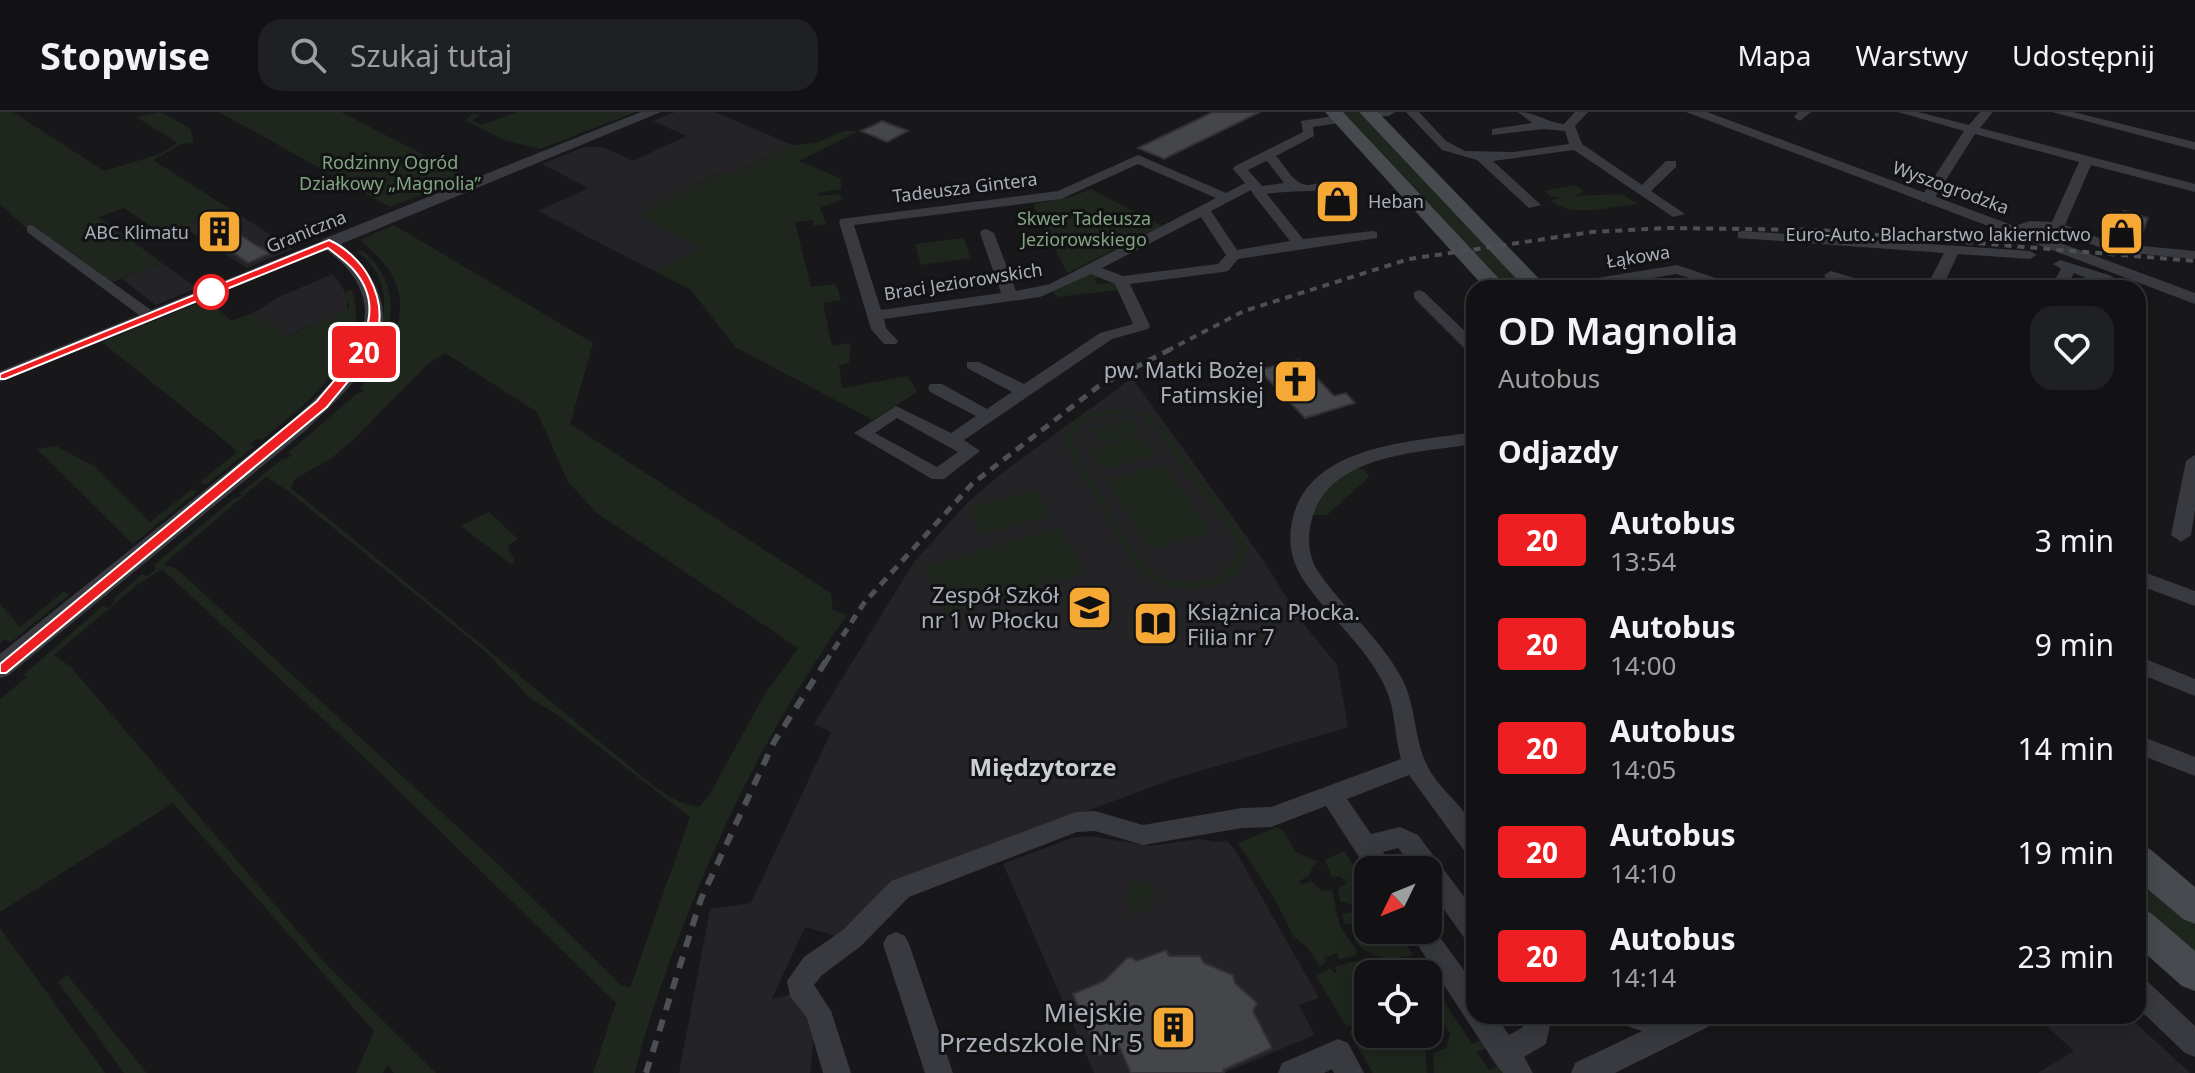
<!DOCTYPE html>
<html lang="pl">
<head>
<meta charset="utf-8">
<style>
	:root { --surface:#121214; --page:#1f2022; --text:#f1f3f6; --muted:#9c9ea0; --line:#313234 }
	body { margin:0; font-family:"Noto Sans",sans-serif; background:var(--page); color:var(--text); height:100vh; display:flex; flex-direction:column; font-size:30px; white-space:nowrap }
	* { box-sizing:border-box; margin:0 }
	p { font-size:26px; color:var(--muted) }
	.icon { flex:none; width:44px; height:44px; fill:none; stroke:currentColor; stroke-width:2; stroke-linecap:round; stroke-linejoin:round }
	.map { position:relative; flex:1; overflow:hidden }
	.sheet { position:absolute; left:1466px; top:168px; width:680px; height:744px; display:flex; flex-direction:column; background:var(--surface); border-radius:24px; box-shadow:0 4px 20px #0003,0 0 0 2px var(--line) }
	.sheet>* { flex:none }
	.badge { padding:0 16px; border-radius:6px; font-size:28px; line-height:52px }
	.needle { width:52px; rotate:227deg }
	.tools { position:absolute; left:1354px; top:744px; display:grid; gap:16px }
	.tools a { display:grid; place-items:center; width:88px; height:88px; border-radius:16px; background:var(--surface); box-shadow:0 4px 20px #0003,0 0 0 2px var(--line); font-size:40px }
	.map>.badge { position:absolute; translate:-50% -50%; box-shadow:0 0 0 4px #fff }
	h2 { padding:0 32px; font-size:30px; line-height:72px }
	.round { display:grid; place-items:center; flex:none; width:84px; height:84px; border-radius:24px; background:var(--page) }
	.headline { display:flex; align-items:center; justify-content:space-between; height:136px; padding:0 32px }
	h1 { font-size:38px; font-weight:600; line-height:60px }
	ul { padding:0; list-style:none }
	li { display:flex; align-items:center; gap:24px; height:104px; padding:0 32px }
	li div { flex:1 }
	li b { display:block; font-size:30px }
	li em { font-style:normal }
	li .badge { min-width:88px; font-weight:700; text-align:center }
	header { display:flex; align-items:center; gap:48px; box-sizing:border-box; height:112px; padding:0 40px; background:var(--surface); border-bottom:2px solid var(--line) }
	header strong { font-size:38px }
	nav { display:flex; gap:44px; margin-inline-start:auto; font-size:28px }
	.search { width:560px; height:72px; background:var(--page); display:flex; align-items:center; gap:20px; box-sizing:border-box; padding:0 28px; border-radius:24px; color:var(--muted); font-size:30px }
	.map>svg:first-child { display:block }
	.built { fill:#242427 }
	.green { fill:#1e261e; fill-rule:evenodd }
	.building { fill:#44464a; stroke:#323236; stroke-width:2 }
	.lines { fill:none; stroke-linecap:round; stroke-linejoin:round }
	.minor { fill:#393a3f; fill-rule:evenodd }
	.tertiary { fill:#393a3f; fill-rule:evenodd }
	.secondary { fill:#474a4f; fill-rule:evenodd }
	.rail-far2 { stroke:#4c4f54; stroke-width:4; stroke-dasharray:7 6; stroke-linecap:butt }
	.rail-far1 { stroke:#4c4f54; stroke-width:5; stroke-dasharray:9 7; stroke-linecap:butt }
	.rail { stroke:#4c4f54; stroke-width:6; stroke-dasharray:12 10; stroke-linecap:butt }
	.line { fill:#ee1f23; stroke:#fff; stroke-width:2 }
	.stop-dot { fill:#fff; stroke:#ee1f23; stroke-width:4 }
	.labels { text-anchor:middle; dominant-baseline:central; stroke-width:6; stroke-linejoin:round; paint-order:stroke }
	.far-park-label { font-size:18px; fill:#81a581; stroke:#131315 }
	.far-street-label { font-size:18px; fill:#aab0ba; stroke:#131315 }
	.far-poi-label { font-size:18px; fill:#aab0ba; stroke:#131315; text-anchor:end }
	.poi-label { font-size:22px; fill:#aab0ba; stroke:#131315; text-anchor:end }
	.neighbourhood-label { font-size:24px; font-weight:bold; fill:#cbcfd6; stroke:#131315 }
	.near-poi-label { font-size:26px; fill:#aab0ba; stroke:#131315; text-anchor:end }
</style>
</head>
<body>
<header>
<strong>Stopwise</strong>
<div class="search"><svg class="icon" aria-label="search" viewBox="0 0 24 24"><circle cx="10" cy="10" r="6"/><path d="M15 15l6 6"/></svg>Szukaj tutaj</div>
<nav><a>Mapa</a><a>Warstwy</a><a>Udostępnij</a></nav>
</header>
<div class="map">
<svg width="2195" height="961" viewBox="0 0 2195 961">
	<rect width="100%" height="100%" fill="#18181a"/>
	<g class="built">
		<polygon points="675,0 714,0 793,33 732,62 716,62 641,103 703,136 654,159 538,99 588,76 542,52 584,35 603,35 633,49 686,24 653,9"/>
		<polygon points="227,95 293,137 247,156 182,114"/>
		<polygon points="162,151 197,176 156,193 122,167"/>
		<polygon points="333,162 347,183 347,198 286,224 253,201 281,184"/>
		<polygon points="1132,266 1259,442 1305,514 1337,553 1348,615 1170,668 899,769 842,826 805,815 772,887 819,876 810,961 679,961 710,797 751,791 831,620 814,612 914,450 966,392 1002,361"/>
		<polygon points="1089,724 1150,734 1199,727 1215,730 1227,729 1235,738 1319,886 1299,893 1315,923 1224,961 1094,961 1003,752 1072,726"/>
		<polygon points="2035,904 2128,904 2190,961 2038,961 2074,939"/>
	</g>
	<g class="green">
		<polygon points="0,0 13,0 104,59 160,42 178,31 136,5 160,0 190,16 194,31 182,32 153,48 227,95 177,117 158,119 124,96 99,105 162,151 111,171 33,114 26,116 0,92"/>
		<polygon points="219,0 341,0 467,65 390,95"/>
		<polygon points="517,0 636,0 540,37 504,28 465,8 474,1 480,4 472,8 482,13"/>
		<polygon points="1343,0 1359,0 1526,176 1509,176"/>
		<polygon points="844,19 859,19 799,49 840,66 842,77 818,81 819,84 840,82 842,87 820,96 826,112 814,114 813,108 795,110 811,175 836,172 841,188 823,191 832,234 851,231 849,251 839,253 842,276 908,264 917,280 873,308 735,235 691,178 654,159 702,136 639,103 717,62 732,62 793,33 816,31"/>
		<path d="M 1575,73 L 1584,79 L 1574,84 L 1622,82 L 1638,92 C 1614,94 1569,107 1551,88 L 1563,85 L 1551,85 L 1544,79 Z"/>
		<polygon points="1091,77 1162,114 1067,161 1033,92 1071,85"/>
		<path d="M 394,113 L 593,231 L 570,312 L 831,481 L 833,498 L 847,503 C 775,606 725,704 680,822 C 663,868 646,913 635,961 L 593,961 L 616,891 L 367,648 L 162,457 L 137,473 L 54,543 L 71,555 L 325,851 L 436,961 L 394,961 L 387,953 L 383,961 L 356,961 L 374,919 L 173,691 L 0,800 L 0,587 L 28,564 L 23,563 L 103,494 L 108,496 L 115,489 L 112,488 L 142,462 L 147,464 L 156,457 L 154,453 L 233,387 L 243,383 L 239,382 L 282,347 L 286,347 L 292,343 L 288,341 L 355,283 L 364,278 L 360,277 L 391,238 L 388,237 C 412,189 399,160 360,128 ZM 445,241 L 537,300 L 568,370 L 597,401 L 798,536 L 765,582 L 708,685 L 699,695 C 670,692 644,665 622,648 L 291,376 L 295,367 L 330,347 L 353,328 L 428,252 ZM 266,365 L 288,379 L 486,540 L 530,586 L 559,604 L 690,705 L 630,876 L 622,874 L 500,754 L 189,468 L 175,456 L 163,453 Z"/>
		<polygon points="964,126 970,146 921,153 915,132"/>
		<path d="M 362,138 C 393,164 399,199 380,235 L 377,232 C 388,197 390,164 357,140 Z"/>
		<polygon points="1092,161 1099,164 1095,167 1097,172 1114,170 1118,178 1056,185 1053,179"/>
		<path d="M 352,178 C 373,241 304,294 262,328 L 256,327 L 250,332 L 255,334 L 206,373 L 199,371 L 236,341 L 235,337 L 102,230 L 208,187 L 231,209 L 253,201 L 287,224 L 347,198 L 349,194 L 345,180 Z"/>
		<path d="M 1125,297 L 1148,303 L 1163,316 L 1247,429 L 1246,449 L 1241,458 L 1222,471 L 1195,477 L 1167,474 L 1154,469 L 1135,454 L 1066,335 C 1061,302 1100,296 1125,297 ZM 1126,301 L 1138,304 L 1155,316 L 1238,431 C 1237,450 1228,461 1210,467 C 1192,473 1171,470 1155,461 C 1131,447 1090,362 1074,335 C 1068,305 1104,300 1126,301 Z"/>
		<polygon points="1129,307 1139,320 1102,331 1092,318"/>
		<polygon points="1141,323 1156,343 1101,358 1088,338"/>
		<polygon points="56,334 94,354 150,410 191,378 198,379 133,432 37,337"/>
		<polygon points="1164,352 1211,420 1150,438 1105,368"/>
		<polygon points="1356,356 1365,358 1369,365 1327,403 1313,403 1323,376"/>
		<polygon points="1036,377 1052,404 983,423 968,396"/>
		<polygon points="489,400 518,427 507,434 515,450 511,452 461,414"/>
		<polygon points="1059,415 1086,460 946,502 923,455"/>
		<polygon points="63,480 70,482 11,530 4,528 0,532 0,492 20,515"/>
		<polygon points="1277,715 1283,718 1296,740 1319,750 1313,754 1309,764 1299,769 1302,772 1311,769 1321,778 1332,779 1340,814 1357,839 1356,844 1339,847 1337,841 1324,846 1326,851 1320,854 1307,835 1293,824 1277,791 1238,731"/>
		<path d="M 1344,739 L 1368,775 L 1368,818 L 1397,818 L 1413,843 C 1390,850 1369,847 1354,828 L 1360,819 L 1354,813 L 1345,812 L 1342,802 L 1352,800 L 1353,793 L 1340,789 L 1338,777 L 1347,771 L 1340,764 L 1332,765 L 1325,748 Z"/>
		<polygon points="2138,765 2195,813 2195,843 2138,794"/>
		<polygon points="1131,768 1149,771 1158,786 1148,789 1151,799 1132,801 1131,791 1126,789 1126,781 1131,779"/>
		<polygon points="0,816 105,961 0,961"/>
		<polygon points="1356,849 1376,852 1375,862 1368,862 1368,922 1424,922 1427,961 1373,961 1349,920 1352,916 1350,913 1346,914 1316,864 1330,856 1335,861 1337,860 1334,855"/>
		<polygon points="67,863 142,955 147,961 124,961 58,870"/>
		<polygon points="1428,865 1472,932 1486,926 1491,934 1477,940 1489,958 1503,952 1509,961 1434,961 1433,941 1446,936 1450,921 1441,909 1429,905"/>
	</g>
	<g class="building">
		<polygon points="1213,0 1260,0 1164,47 1138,36"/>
		<polygon points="882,9 908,19 887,30 861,19"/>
		<polygon points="1339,77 1357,97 1335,101 1319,81"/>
		<polygon points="2124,99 2148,106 2139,130 2102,120 2111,100 2122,103"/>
		<polygon points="220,109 254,132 271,141 248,151 198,117"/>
		<polygon points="1299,247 1334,284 1346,281 1355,291 1305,306 1259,258"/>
		<polygon points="1166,838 1169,844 1200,844 1204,851 1233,863 1235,871 1257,891 1253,899 1272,936 1223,958 1224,961 1131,961 1119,934 1099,943 1073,882 1104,869 1126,847 1130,845 1137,849"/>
	</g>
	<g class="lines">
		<g class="minor">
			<polygon points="1366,0 1395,0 1389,4 1367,5"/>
			<path d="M 1406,0 L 1419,0 L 1446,29 L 1465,39 L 1513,40 L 1569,32 L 1565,19 L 1543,17 L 1492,23 L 1492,17 L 1532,11 L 1518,0 C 1535,0 1546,10 1564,12 L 1575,0 L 1588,0 L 1575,14 L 1582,32 L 1642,73 L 1666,49 L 1676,49 L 1676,55 L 1651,79 L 1685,102 L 1673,105 L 1574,38 L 1493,49 L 1541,93 L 1529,96 L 1477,48 L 1442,38 Z"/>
			<polygon points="1798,0 1811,0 1800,9 1794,5"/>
			<polygon points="1898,0 1918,0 1969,13 1980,0 1993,0 1980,16 2195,72 2195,80 2091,53 2065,113 2112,131 2195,139 2195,147 2110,139 2055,119 2031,117 2008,122 2008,116 2030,109 2052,110 2079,50 1975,22 1932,90 1922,90 1920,87 1964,19"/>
			<polygon points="2052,0 2073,0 2195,30 2195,38"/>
			<path d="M 1341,3 L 1347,7 L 1345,10 L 1313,15 L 1314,24 L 1276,44 C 1286,54 1293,73 1309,73 C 1318,72 1326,69 1335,70 L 1335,76 C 1312,81 1291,78 1267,82 L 1303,127 L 1372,119 L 1377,120 L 1377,126 L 1238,147 L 1228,159 L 1223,160 L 1130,172 L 1150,214 L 1148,217 L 1112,227 L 964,328 L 980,339 L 944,367 L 932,367 L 854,321 L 896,294 L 951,321 L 976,304 L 930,280 L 928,276 L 930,272 L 942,272 L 987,297 L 1012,280 L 967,256 L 967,250 L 979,250 L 1024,272 L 1100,221 L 1133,212 L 1115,172 L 1091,162 L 1040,185 L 884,207 L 886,216 L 898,229 L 896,232 L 884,232 L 871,217 L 839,110 L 841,107 L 1058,79 L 1138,43 L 1226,81 L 1245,71 L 1233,57 L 1235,54 L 1303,20 L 1301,9 ZM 1266,49 L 1268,50 L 1284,71 L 1262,74 L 1248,58 ZM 1138,52 L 1216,86 L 1050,172 L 1016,179 L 994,121 L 987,117 L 982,118 L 980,121 L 1001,181 L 881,198 L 854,113 L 1061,87 ZM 1251,78 L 1253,82 L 1290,129 L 1237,138 L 1211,99 ZM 1201,105 L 1226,143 L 1218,152 L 1123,164 L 1102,156 ZM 897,306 L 958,340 L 937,355 L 875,321 Z"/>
			<polygon points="32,113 151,198 324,128 329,127 336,131 0,270 0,259 139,203 27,120 27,114"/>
			<polygon points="1743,119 2030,139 2037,143 2030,147 1958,142 1942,176 1926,176 1944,141 1738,126 1738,120"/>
			<polygon points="2060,148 2109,163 2132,176 2112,176 2074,161 2066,176 2050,176 2061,157 2053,152"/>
			<polygon points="1677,153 1745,176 1722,176 1676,162 1594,176 1583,172 1591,167"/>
			<polygon points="1831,159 1877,173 1880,176 1857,176 1826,166 1824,163"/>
			<polygon points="1419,178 1424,180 1474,228 1474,242 1468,240 1414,186 1414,180"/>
			<path d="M 1474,320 L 1474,332 C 1417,341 1326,342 1311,411 C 1307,426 1309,444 1317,458 C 1342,495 1378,524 1400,563 C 1417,592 1413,627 1428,655 C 1439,677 1462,692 1473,713 C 1476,721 1474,735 1474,743 L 1465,740 L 1409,663 L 1347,687 L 1371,722 L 1400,715 L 1418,723 L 1474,798 L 1474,831 L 1465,827 L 1428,775 L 1428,758 L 1416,758 L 1398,736 L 1383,740 L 1393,758 L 1368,759 L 1326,694 L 1271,715 L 1242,716 L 1143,733 L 1095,719 L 1077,720 L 909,785 L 861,834 L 822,863 L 814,873 L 831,899 L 851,961 L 823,961 L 807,906 L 790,884 L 787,869 L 804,845 L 843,818 L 891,769 L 1076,700 L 1095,699 L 1143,713 L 1242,696 L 1271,695 L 1401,647 C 1394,623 1396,598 1385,575 C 1367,535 1329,505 1304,469 C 1291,449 1287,429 1293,405 C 1312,332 1413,330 1474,320 Z"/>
			<polygon points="2195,343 2195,398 2191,423 2181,430 2171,423 2186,349"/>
			<polygon points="2138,458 2195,479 2195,494 2138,473"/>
			<polygon points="2138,544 2195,567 2195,584 2138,561"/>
			<polygon points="2138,623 2195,645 2195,664 2138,642"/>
			<polygon points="1428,809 1474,872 1474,904 1496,904 1509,923 1523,915 1520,904 1547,904 1550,913 1546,932 1524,945 1533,961 1503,961 1495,951 1413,826 1409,818 1428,818"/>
			<polygon points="896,820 905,824 909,832 953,961 925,961 883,832 887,824"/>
			<polygon points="2138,865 2147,869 2195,914 2195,945 2185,941 2138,896"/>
			<polygon points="1620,904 1716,904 1712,913 1615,961 1571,961 1575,951 1642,919 1624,913"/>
			<polygon points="1338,927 1348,931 1364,961 1334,961 1332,957 1324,961 1278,961 1282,951"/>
		</g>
		<g class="tertiary">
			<path d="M 641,0 L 661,0 L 341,132 C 425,205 368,260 305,319 L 9,563 L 0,566 L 0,542 L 291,309 C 331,273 394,217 350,160 C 343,150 332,143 323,135 L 320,131 L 323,127 Z"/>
			<polygon points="1686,0 1707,0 2195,181 2195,192"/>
		</g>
		<g class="secondary">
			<polygon points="1325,0 1343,0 1508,176 1485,176"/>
			<polygon points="1359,0 1378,0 1548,176 1525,176"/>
			<polygon points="2138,733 2150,737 2195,775 2195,812 2183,807 2138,769"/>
			<polygon points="2138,796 2151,801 2195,839 2195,879 2182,874 2138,835"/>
		</g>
		<polyline class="rail-far2" points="1167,239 1244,199 1409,147 1592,120 1667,116 1818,118 2195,149"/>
		<polyline class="rail-far1" points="825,551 864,491 972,372 1099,274 1171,237"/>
		<polyline class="rail" points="646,961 701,787 774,630 826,549"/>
	</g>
	<path class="line" d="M 329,128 C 345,135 361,150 369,165 C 399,220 360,254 327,295 L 6,561 L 0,561 L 0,552 L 317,289 C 347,253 396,204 352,156 C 345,149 336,142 328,136 L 5,267 L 0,267 L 0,262 Z"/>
	<defs>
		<symbol id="shop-square" viewBox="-11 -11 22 22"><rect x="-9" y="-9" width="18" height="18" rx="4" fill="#f6a835" stroke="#131315"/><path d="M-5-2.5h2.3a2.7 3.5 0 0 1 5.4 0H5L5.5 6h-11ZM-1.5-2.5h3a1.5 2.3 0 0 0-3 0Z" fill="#111"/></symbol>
		<symbol id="building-square" viewBox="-11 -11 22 22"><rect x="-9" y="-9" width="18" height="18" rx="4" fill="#f6a835" stroke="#131315"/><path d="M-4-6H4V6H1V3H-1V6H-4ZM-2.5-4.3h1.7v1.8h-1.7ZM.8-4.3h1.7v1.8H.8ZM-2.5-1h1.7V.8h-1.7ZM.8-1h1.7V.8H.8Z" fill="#111"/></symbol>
		<symbol id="church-square" viewBox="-11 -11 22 22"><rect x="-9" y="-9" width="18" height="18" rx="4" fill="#f6a835" stroke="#131315"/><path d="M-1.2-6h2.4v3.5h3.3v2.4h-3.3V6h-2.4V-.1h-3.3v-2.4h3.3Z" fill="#111"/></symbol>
		<symbol id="school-square" viewBox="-11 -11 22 22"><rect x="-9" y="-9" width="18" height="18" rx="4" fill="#f6a835" stroke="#131315"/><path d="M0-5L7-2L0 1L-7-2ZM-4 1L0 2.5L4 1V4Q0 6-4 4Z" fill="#111"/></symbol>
		<symbol id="library-square" viewBox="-11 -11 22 22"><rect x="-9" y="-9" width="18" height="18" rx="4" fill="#f6a835" stroke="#131315"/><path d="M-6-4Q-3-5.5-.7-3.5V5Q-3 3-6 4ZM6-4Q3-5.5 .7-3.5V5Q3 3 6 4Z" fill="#111"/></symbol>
	</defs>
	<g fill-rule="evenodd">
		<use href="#shop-square" x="1312" y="64" width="51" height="51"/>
		<use href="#building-square" x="194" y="94" width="51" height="51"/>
		<use href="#shop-square" x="2096" y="96" width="51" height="51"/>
		<use href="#church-square" x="1270" y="244" width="51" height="51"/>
		<use href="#school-square" x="1064" y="470" width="51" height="51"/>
		<use href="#library-square" x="1130" y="486" width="51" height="51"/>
		<use href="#building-square" x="1148" y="890" width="51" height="51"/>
	</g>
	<circle class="stop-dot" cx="211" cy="180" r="16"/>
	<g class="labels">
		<g class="far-park-label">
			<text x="390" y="50">Rodzinny Ogród<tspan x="390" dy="21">Działkowy „Magnolia”</tspan></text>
			<text x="1084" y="106">Skwer Tadeusza<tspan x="1084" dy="21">Jeziorowskiego</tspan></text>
		</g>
		<g class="far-street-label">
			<text transform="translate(965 75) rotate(-7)">Tadeusza Gintera</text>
			<text transform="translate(1951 75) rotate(20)">Wyszogrodzka</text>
			<text transform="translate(306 119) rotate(-22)">Graniczna</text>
			<text transform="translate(1638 144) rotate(-9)">Łąkowa</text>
			<text transform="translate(963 169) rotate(-9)">Braci Jeziorowskich</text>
		</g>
		<g class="far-poi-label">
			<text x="1368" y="89" text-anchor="start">Heban</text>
			<text x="189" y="120">ABC Klimatu</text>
			<text x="2091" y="122">Euro-Auto. Blacharstwo lakiernictwo</text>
		</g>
		<g class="poi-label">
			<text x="1264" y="257">pw. Matki Bożej<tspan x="1264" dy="25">Fatimskiej</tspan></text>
			<text x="1059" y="482">Zespół Szkół<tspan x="1059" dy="25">nr 1 w Płocku</tspan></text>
			<text x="1187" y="499" text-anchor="start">Książnica Płocka.<tspan x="1187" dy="25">Filia nr 7</tspan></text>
		</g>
		<g class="neighbourhood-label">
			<text x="1043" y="654">Międzytorze</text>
		</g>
		<g class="near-poi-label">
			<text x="1143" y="900">Miejskie<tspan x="1143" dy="30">Przedszkole Nr 5</tspan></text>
		</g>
	</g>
</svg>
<div class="tools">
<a><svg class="needle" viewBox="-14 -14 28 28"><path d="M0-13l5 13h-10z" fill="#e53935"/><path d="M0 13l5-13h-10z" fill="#9c9ea0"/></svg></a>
<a><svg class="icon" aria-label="locate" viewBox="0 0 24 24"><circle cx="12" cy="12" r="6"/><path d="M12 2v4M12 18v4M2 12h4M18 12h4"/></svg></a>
</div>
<b class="badge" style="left:364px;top:240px;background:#ee1f23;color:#fff">20</b>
<section class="sheet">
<div class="headline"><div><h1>OD Magnolia</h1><p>Autobus</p></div><a class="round"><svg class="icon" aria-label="heart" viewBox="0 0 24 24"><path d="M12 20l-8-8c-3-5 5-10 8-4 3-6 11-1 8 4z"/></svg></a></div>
<h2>Odjazdy</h2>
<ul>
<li><span class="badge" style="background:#ee1f23;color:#fff">20</span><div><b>Autobus</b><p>13:54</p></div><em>3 min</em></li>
<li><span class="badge" style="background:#ee1f23;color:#fff">20</span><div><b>Autobus</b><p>14:00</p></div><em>9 min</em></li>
<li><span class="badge" style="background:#ee1f23;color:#fff">20</span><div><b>Autobus</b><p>14:05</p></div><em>14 min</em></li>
<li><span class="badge" style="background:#ee1f23;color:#fff">20</span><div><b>Autobus</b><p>14:10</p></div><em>19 min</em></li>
<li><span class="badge" style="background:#ee1f23;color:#fff">20</span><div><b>Autobus</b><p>14:14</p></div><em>23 min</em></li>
</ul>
</section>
</div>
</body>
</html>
